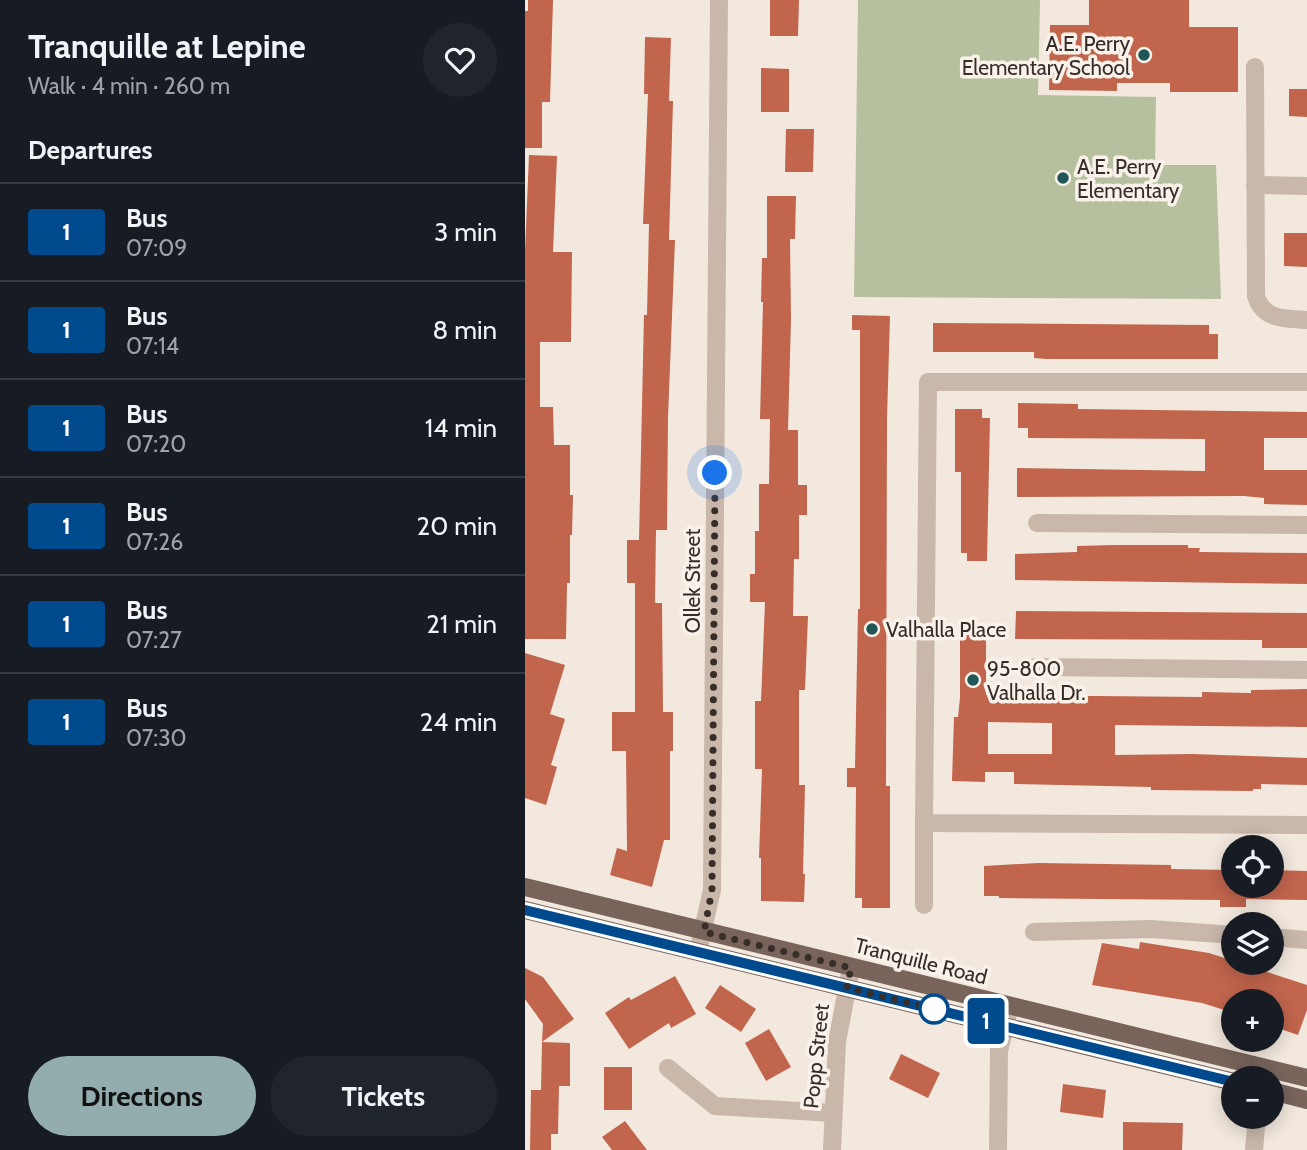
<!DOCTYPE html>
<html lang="en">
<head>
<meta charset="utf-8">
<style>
	:root { --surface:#171b24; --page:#20242c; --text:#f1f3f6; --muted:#9ea1a6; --line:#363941; --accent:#93acae }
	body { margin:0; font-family:Cabin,sans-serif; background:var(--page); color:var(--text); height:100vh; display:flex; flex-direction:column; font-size:26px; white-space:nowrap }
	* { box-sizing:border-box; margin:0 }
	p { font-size:23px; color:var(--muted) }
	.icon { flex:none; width:38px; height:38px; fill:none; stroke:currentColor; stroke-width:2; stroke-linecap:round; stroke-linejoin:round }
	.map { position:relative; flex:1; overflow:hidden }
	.sheet { display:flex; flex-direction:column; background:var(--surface); width:525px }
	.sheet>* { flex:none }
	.badge { padding:0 14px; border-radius:5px; font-size:24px; line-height:46px }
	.controls { position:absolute; left:696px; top:835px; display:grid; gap:14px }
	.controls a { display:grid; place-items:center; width:63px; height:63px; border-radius:50%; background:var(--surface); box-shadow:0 4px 18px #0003; font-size:35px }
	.you { position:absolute; width:35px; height:35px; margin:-18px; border:5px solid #fff; border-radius:50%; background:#1a73e8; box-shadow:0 0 0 10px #1a73e833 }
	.map>.badge { position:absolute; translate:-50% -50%; box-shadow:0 0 0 4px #fff }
	h2 { padding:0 28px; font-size:26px; line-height:63px }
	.round { display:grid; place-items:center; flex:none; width:74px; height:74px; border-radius:37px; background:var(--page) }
	.head { display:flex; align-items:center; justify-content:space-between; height:119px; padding:0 28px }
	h1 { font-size:33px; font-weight:800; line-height:52px }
	.primary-button { display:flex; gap:14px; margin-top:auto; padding:14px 28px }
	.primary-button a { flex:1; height:80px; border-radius:42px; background:var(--accent); color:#111; font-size:28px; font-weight:800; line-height:80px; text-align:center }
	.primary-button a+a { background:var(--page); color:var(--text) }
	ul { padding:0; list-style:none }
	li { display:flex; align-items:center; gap:21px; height:98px; padding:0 28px; border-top:2px solid var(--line) }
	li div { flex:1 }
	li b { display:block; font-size:26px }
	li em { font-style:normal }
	li .badge { min-width:77px; font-weight:700; text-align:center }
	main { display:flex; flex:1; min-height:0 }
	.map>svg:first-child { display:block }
	.green { fill:#b6c09f }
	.building { fill:#c1654d; fill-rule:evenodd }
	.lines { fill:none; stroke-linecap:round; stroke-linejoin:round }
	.minor { stroke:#c9b7aa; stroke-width:18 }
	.major { stroke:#78645b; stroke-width:18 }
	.line-casing { stroke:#fff; stroke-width:16 }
	.line { stroke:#004a8d; stroke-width:10 }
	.walk { stroke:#372d29; stroke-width:7; stroke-dasharray:0 12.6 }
	.poi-dot { fill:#215657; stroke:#f9f2ea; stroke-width:2.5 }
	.stop-dot { fill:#fff; stroke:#004a8d; stroke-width:3.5 }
	.labels { text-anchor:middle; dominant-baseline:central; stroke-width:7; stroke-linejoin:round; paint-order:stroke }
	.poi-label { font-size:21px; fill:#372d29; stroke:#f9f2ea; text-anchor:start }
	.street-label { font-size:21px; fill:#372d29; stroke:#f9f2ea }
</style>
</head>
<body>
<main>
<section class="sheet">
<div class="head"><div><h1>Tranquille at Lepine</h1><p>Walk · 4 min · 260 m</p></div><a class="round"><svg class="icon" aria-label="heart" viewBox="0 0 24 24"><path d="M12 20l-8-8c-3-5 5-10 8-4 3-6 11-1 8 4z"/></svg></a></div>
<h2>Departures</h2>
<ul>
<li><span class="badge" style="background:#004a8d;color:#fff">1</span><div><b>Bus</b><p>07:09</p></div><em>3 min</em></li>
<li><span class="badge" style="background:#004b8d;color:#fff">1</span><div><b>Bus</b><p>07:14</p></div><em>8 min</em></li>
<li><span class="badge" style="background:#004a8d;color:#fff">1</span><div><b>Bus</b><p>07:20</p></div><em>14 min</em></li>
<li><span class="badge" style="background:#004b8d;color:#fff">1</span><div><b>Bus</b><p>07:26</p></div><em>20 min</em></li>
<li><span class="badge" style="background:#004a8d;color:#fff">1</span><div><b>Bus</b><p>07:27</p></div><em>21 min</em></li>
<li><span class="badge" style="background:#004b8d;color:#fff">1</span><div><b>Bus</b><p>07:30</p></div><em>24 min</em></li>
</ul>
<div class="primary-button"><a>Directions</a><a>Tickets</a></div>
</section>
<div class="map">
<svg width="782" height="1150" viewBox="0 0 782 1150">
	<rect width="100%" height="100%" fill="#f2e8de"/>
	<polygon class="green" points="333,0 515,0 513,95 631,97 630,165 691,165 696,299 329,297"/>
	<g class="building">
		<polygon points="3,0 28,0 25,102 17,102 17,148 0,148 0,11 3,11"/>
		<polygon points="245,0 274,0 273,36 245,36"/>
		<polygon points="564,0 664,0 664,27 713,27 713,92 645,92 645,83 592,83 592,91 524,90 525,25 564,25"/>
		<polygon points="120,37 146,38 144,101 148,101 144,240 150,240 143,418 142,530 131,530 130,603 137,603 138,712 148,712 148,751 145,751 145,840 139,840 127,887 85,875 92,848 102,851 101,751 87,751 87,712 110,712 110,583 102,583 102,540 114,540 119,315 122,315 124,224 118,224 123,94 119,94"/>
		<polygon points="236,68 264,69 264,112 236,112"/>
		<polygon points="764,89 782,89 782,117 764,116"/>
		<polygon points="261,129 289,129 288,172 260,172"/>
		<polygon points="4,155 32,156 28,252 47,252 46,342 15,342 15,407 28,407 29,445 45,445 45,495 48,495 47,535 45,535 45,583 42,583 41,639 0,639 0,251"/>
		<polygon points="242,196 271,196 270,239 265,239 266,319 263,430 273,430 273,485 282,485 282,515 274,515 274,559 269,559 268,616 283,616 280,690 274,690 274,785 280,785 278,874 280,874 279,902 236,901 236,858 234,858 237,769 230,769 230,701 236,701 240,602 225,602 225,574 230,574 230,531 234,531 234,484 244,484 245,419 235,419 238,302 236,302 237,258 242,258"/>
		<polygon points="759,233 782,233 782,267 759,266"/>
		<polygon points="327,315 365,316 362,418 361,786 365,786 365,908 337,908 337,898 330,898 331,787 322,787 322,768 330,768 333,609 335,609 335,330 327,330"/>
		<polygon points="408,323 684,325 684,334 693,334 693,359 521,359 509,358 509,352 408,352"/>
		<polygon points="493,403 553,404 553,409 782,412 782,438 739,438 739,470 782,470 782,505 739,504 739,498 719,496 492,497 492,468 680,471 680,439 503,438 503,428 493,428"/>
		<polygon points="430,409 457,409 457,418 465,418 462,561 442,561 442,553 436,553 436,472 430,472"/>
		<polygon points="589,545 663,545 663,548 675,548 674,552 782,553 782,584 490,580 490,554 552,552 552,546"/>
		<polygon points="491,611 782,613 782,648 737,648 737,640 490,639"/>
		<path d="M 441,628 L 461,628 L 461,695 L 677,697 L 677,692 L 726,693 L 726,690 L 782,689 L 782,727 L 590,725 L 590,755 L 667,754 L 782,758 L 782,785 L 736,784 L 736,789 L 728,789 L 728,791 L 626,790 L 626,787 L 489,784 L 489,772 L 460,772 L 460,782 L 427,781 L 429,717 L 433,717 L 435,698 L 435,637 L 441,637 ZM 463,722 L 527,723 L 527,754 L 463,754 Z"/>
		<polygon points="0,653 40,665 25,714 40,719 26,765 32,767 21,805 0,798"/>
		<polygon points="513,863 646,865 646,869 709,870 709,886 747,886 747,870 782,871 782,900 721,899 721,907 695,907 695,900 474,898 474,896 459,896 459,866"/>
		<polygon points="615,942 684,953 782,985 782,1010 773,1035 747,1026 747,1001 709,1001 709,1013 677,1003 567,985 577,943 614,949"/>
		<polygon points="0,968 18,977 49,1019 17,1042 18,1024 0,999"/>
		<polygon points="150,976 171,1014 146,1028 144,1023 104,1049 80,1013 104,997 106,1000"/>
		<polygon points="195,985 231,1009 216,1032 180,1008"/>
		<polygon points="244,1029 266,1067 241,1081 220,1043"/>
		<polygon points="17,1042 45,1043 45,1086 34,1086 33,1134 26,1134 26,1150 5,1150 6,1090 16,1090"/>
		<polygon points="376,1054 415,1073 403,1098 364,1079"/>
		<rect x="79" y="1067" width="28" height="43"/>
		<polygon points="538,1084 581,1090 578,1118 535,1112"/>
		<polygon points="100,1121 122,1150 87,1150 77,1137"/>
		<polygon points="598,1122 658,1123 657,1150 598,1150"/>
	</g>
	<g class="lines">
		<g class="minor">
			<path d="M 730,67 L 731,296 C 738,320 761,319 782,320"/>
			<polyline points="730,185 782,186"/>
			<polyline points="782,382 403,382 399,823 782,825"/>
			<polyline points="512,523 782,525"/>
			<polyline points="510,667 782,670"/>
			<polyline points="399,905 399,823"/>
			<polyline points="509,932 626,929 709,935"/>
			<polyline points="747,937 782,940"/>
			<polyline points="173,951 187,890 194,0"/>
			<polyline points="143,1068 190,1106 308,1113"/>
			<polyline points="307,1150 312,1042 326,968"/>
			<polyline points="473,1150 474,1051 485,1006"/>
			<polyline points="729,1150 732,1116"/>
		</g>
		<g class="major">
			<polyline points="0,887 782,1078"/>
			<polyline points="0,910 709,1082"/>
			<polyline points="747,1091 782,1100"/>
		</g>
	</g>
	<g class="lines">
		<defs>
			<polyline id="line" points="0,910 709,1082"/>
		</defs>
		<use href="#line" class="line-casing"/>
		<use href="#line" class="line"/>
		<polyline class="walk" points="190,473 187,890 179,932 326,968 322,988 409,1009"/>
	</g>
	<g class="poi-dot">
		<circle cx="619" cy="55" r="7"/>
		<circle cx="538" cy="178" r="7"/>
		<circle cx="347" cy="629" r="7"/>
		<circle cx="448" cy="680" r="7"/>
	</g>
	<circle class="stop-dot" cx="409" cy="1009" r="14"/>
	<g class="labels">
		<g class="poi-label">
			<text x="605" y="43" text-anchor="end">A.E. Perry<tspan x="605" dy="24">Elementary School</tspan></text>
			<text x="552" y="166">A.E. Perry<tspan x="552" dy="24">Elementary</tspan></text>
			<text x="361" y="629">Valhalla Place</text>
			<text x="462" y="668">95-800<tspan x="462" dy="24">Valhalla Dr.</tspan></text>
		</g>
		<g class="street-label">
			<text transform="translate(167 581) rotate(-90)">Ollek Street</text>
			<text transform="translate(396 961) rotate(14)">Tranquille Road</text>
			<text transform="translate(291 1056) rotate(-84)">Popp Street</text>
		</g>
	</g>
</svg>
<div class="controls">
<a><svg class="icon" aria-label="locate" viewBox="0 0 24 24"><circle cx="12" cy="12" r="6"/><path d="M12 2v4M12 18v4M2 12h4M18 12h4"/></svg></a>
<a><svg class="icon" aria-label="layers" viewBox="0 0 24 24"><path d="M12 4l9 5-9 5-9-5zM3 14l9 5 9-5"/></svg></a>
<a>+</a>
<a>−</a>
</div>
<div class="you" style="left:190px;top:473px"></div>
<b class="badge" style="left:461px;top:1021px;background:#004a8d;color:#fff">1</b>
</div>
</main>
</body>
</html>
